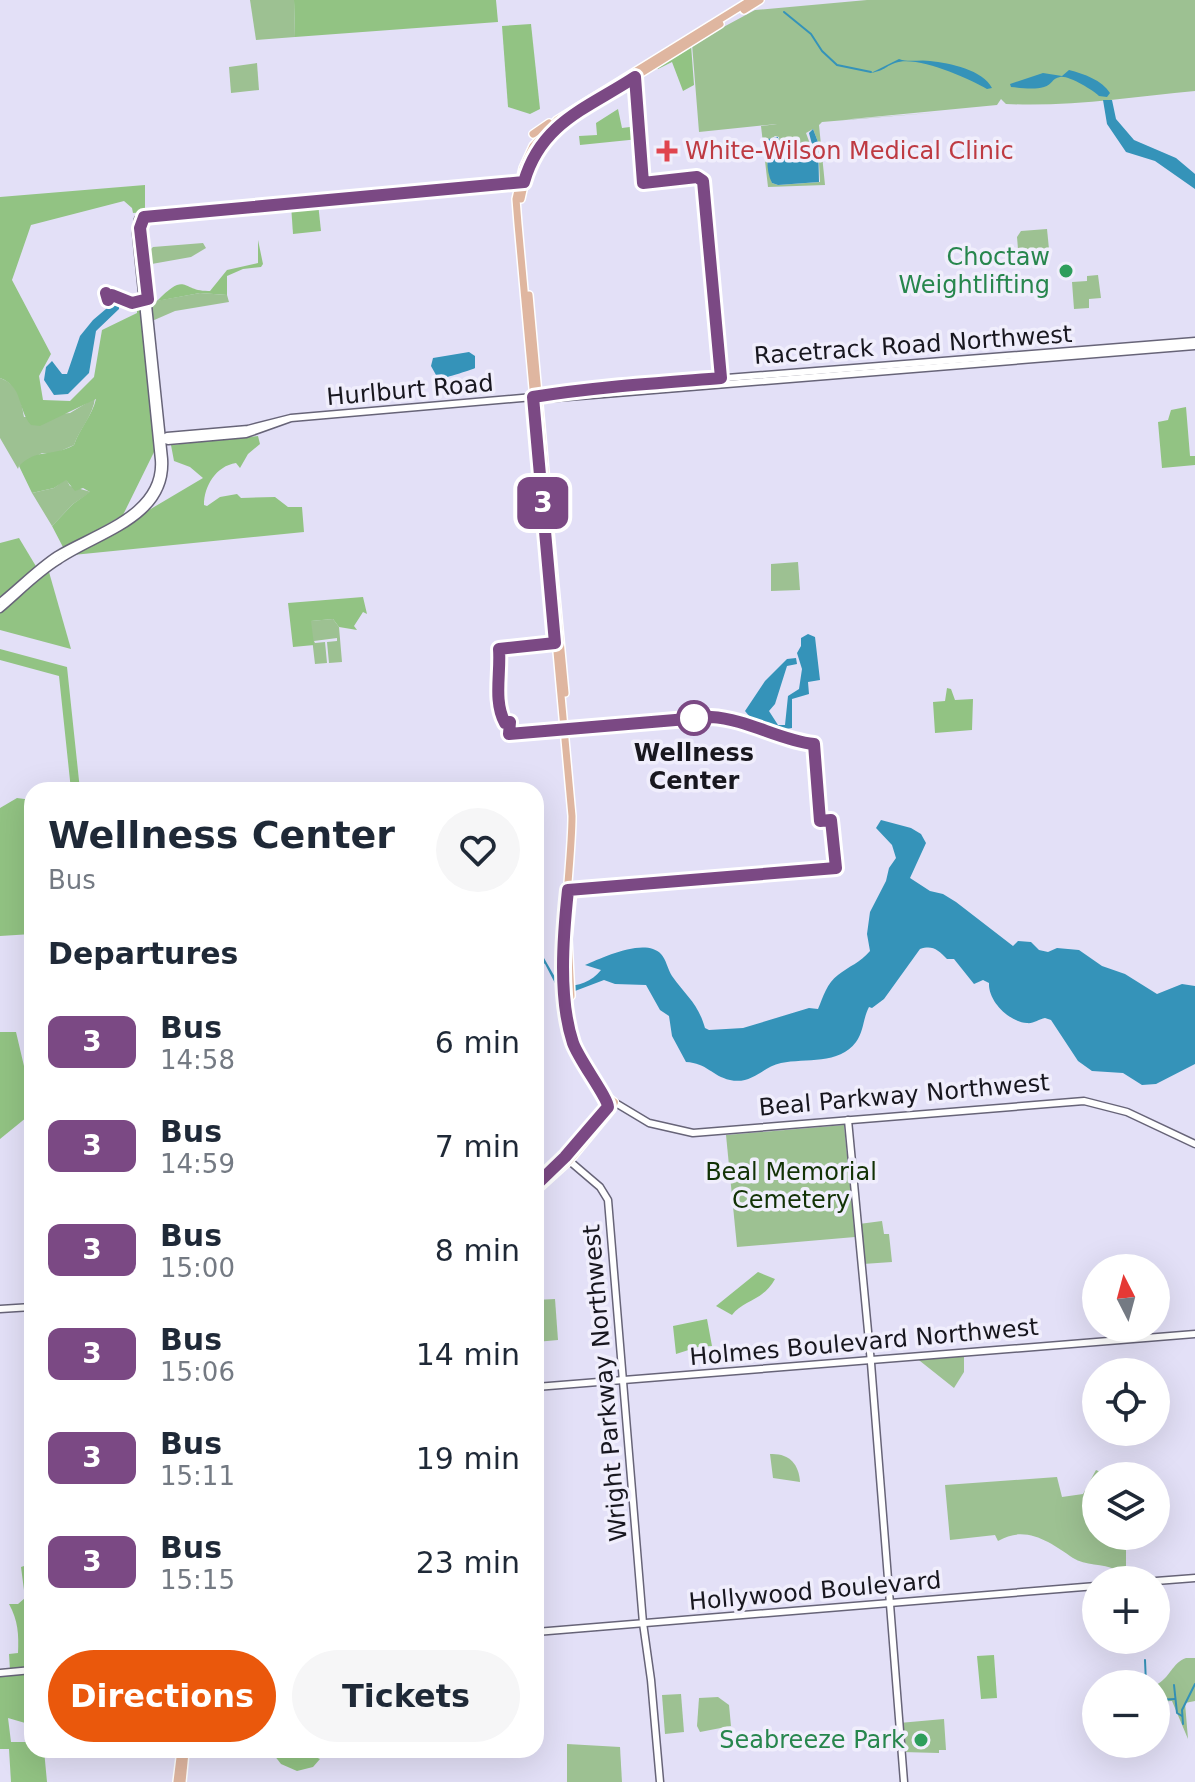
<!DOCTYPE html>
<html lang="en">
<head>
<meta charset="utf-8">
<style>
	:root { --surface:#fff; --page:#f6f6f7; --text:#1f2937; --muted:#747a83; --accent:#ea580c }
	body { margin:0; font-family:"DejaVu Sans",sans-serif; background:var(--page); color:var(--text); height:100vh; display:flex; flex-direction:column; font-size:30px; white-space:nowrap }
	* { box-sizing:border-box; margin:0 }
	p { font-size:26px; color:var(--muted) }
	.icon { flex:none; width:44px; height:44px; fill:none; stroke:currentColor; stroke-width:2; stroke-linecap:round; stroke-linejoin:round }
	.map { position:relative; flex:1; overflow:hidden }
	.details { position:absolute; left:24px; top:782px; width:520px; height:976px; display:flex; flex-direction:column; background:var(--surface); border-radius:24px; box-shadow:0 8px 32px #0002 }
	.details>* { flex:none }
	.badge { padding:0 16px; border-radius:12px; font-size:28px; line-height:52px }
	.needle { width:52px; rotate:354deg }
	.buttons { position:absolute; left:1082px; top:1254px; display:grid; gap:16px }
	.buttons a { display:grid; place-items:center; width:88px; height:88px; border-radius:50%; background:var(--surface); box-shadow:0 8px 32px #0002; font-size:40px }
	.map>.badge { position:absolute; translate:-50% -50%; box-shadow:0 0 0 4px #fff }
	h2 { padding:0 24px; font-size:30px; line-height:72px }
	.round { display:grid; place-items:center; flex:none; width:84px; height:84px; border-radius:42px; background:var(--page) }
	.headline { display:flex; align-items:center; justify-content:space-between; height:136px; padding:0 24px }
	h1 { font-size:38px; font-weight:700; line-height:60px }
	.cta { display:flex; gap:16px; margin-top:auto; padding:16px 24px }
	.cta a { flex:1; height:92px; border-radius:48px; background:var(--accent); color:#fff; font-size:32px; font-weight:700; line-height:92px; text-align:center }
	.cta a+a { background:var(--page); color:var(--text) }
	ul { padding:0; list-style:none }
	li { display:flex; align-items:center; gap:24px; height:104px; padding:0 24px }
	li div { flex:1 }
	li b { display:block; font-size:30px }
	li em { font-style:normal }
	li .badge { min-width:88px; font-weight:700; text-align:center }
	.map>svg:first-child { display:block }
	.green { fill:#9dc192; fill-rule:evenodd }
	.forest { fill:#92c383 }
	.water { fill:#3593b9 }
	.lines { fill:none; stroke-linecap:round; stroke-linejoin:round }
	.stream { stroke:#3593b9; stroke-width:2 }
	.secondary-casing { stroke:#676478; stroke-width:9 }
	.primary-casing { stroke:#fff; stroke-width:10 }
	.secondary { stroke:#fff; stroke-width:6 }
	.primary { stroke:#dfb6a0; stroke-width:7 }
	.line-casing { stroke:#fff; stroke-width:18 }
	.line { stroke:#7b4984; stroke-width:12 }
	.health-dot { fill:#e0444e; stroke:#f0eefc; stroke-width:3 }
	.leisure-dot { fill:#2e9e5b; stroke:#f0eefc; stroke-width:3 }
	.stop-dot { fill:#fff; stroke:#7b4984; stroke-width:4 }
	.labels { text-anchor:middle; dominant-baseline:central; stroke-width:7; stroke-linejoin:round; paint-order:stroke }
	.health-label { font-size:24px; fill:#be3a42; stroke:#f0eefc; text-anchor:start }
	.leisure-label { font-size:24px; fill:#27864d; stroke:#f0eefc; text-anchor:end }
	.street-label { font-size:24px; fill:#18171f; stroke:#f0eefc }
	.stop-label { font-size:24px; font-weight:bold; fill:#18171f; stroke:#f0eefc }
	.park-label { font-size:24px; fill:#123205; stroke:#f0eefc }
</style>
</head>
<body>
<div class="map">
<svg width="1195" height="1782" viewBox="0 0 1195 1782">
	<rect width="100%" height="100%" fill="#e3e0f7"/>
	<g class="green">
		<polygon points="250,0 294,0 295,37 256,40"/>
		<path d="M 867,0 L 1195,0 L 1195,91 C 1133,97 1069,107 1006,104 L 1001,99 L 997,105 L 841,120 L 942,112 L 822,122 L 819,125 L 825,185 L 768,187 L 761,126 L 777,124 L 699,132 L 692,44 L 755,10 ZM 813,129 L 818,142 L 820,182 L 778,185 L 772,183 L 767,161 L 769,151 L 767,142 L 775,136 L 779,137 L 781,154 L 788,160 L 799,159 L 813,152 L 806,133 Z"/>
		<polygon points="257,63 259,90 231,93 229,67"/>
		<polygon points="1047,229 1050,259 1019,261 1017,237 1021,231"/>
		<polygon points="203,243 206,248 191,257 146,265 145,255 153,247"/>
		<polygon points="1098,275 1101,298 1089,299 1089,308 1074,309 1072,282 1087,281 1087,276"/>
		<polygon points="200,293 227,295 229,302 175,311 152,321 150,302"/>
		<path d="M 0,378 C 19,385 21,399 24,417 L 70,413 L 95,398 C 93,416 80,428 74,445 L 56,453 L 42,453 L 19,466 L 18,469 L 0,438 Z"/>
		<polygon points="66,479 70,486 91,492 73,504 52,526 32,493 54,488"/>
		<polygon points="798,562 800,590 771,591 771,564"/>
		<polygon points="333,619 339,627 342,662 329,663 327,642 337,641 337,638 314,641 315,643 325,642 327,663 315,664 310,621"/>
		<polygon points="844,1125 855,1237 737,1247 726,1135"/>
		<polygon points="882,1221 884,1234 889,1234 892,1262 863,1264 859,1224"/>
		<polygon points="555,1299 558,1340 536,1342 536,1300"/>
		<polygon points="964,1353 964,1372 954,1388 915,1357 934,1358"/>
		<path d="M 770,1454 C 789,1453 799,1464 800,1482 L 773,1478 Z"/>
		<path d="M 1096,1470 L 1109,1476 L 1096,1476 L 1096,1536 L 1126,1536 L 1126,1571 L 1124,1571 L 1132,1580 C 1125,1578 1122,1573 1116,1570 C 1103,1563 1085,1566 1073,1558 C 1051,1543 1026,1524 998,1541 L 995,1535 L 950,1540 L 945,1485 L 1057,1477 L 1062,1497 L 1083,1494 Z"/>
		<path d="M 1186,1658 L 1195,1658 L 1195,1701 L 1185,1703 L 1188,1739 L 1172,1701 L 1156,1702 L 1156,1700 L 1167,1698 L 1156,1696 L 1156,1685 C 1170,1678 1172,1663 1186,1658 Z"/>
		<polygon points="681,1694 684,1732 665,1734 662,1695"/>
		<polygon points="718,1697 729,1705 731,1726 700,1732 697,1726 699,1698"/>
		<polygon points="944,1719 946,1750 939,1750 939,1753 902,1752 899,1723"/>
		<polygon points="567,1744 620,1747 622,1782 567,1782"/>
	</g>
	<g class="forest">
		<polygon points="294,0 496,0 498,22 295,37"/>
		<polygon points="531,24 540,109 530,114 508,107 502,26"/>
		<polygon points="691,45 694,85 683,91 672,62 658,69 655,67"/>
		<polygon points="618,109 622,128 638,126 639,139 580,145 579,136 597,135 596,123"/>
		<path d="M 145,185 L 145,212 L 133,213 L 132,208 L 124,201 L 31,225 L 12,280 L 51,354 L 39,376 L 43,400 L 70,401 L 94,377 L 102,330 L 137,313 L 137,305 L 141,305 L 156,448 L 123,515 L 64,549 L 52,526 L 73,504 L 90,492 L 83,488 L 75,491 L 66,480 L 54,488 L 32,493 L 19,466 C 36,448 54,457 74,445 C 80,428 92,416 96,399 L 40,426 L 31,425 C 17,409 24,387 0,378 L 0,197 Z"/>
		<polygon points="318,203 321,231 293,234 291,205"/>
		<path d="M 258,240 L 263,264 L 261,267 L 243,269 L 227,276 L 227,295 L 200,293 L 157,301 C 188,270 180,292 210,291 L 227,270 L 258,263 Z"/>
		<polygon points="1186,407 1190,456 1195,456 1195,465 1162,468 1158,422 1168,420 1171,410"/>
		<path d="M 258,436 L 260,444 L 248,454 L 240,468 L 236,463 C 216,466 204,486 204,505 L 207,506 L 220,497 L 237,494 L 241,498 L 275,497 L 288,507 L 302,507 L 304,532 L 73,555 L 203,478 L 190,467 L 174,461 L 171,445 Z"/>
		<polygon points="19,538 37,568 0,599 0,543"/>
		<polygon points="49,572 71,649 0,630 0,612"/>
		<polygon points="363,597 367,614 363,612 354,626 357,630 339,627 333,619 311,621 314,645 293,647 288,603"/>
		<polygon points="0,649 67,667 80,790 71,790 59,676 0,660"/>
		<polygon points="947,688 951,689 955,700 973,699 972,730 935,733 933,702 945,701"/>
		<polygon points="17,798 32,800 32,934 0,936 0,808"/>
		<polygon points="0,1032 16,1032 24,1066 32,1072 32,1113 0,1139"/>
		<path d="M 758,1272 L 775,1279 C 763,1301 743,1300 732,1315 L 716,1306 Z"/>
		<polygon points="707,1319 712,1346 698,1347 676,1354 673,1326"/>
		<path d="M 24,1566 L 32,1590 L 32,1669 L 10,1671 L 9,1654 L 18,1653 C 19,1635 18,1620 9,1604 L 18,1604 L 25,1598 L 21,1567 Z"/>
		<polygon points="994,1655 997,1698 981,1699 977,1656"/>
		<polygon points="32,1671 32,1725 8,1718 11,1742 32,1742 32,1750 44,1750 47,1782 11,1782 9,1749 0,1749 0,1674"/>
		<polygon points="275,1750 300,1750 320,1759 313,1767 297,1771 281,1764 274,1755"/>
	</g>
	<g class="water">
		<path d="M 899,59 C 910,63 919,59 930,61 C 950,63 983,70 992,88 L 987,89 C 967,78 917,55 895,63 C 884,67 886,70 871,73 Z"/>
		<path d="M 1069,70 C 1084,74 1102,80 1110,93 L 1107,97 L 1099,96 C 1093,90 1068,75 1060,77 C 1052,78 1052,85 1044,87 C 1034,90 1022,88 1011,87 L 1010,84 L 1043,73 L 1062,76 Z"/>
		<polygon points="1103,100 1112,100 1116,119 1134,140 1176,158 1195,174 1195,189 1155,161 1126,152 1107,124"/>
		<path d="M 813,129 L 818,142 L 819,182 L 778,185 L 772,183 C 765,169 768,154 768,139 L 778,137 L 781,154 L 788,161 L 799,160 L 814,152 L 809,133 Z"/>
		<polygon points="113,303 119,306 119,309 96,331 89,373 68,394 54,395 44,380 46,367 52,361 62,374 67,374 80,336 93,320"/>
		<path d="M 469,352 L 475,356 L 475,368 C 472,370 447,377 444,378 L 436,375 L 431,366 L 433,358 Z"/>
		<path d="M 808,634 L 815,637 L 820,680 L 808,682 L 809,694 L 792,699 L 792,728 C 776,732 755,725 745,711 L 765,681 L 787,659 L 796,658 L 797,664 L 787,666 L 775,704 L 769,711 L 778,725 L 785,725 L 788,696 L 799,689 L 802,669 L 797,653 L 801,646 L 801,638 Z"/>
		<path d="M 881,820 L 911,828 L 921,834 L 926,843 L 910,878 L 930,891 L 943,894 L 956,902 L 1013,946 L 1018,941 L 1031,942 L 1039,950 L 1048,952 L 1057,948 L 1079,950 L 1102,966 L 1125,974 L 1157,994 L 1182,984 L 1195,986 L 1195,1064 L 1156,1084 L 1142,1085 L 1123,1073 L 1092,1071 L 1078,1061 L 1051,1020 L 1045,1018 C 1039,1019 1033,1024 1027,1023 C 1009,1022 988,1001 989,983 L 983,980 L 974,984 L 954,959 L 947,959 C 938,950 933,945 920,949 L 884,999 L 872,1008 L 869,1007 C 863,1018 864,1031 856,1042 C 839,1065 806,1058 781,1063 C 762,1067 752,1085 730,1080 C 712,1076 707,1063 686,1062 L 672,1036 L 669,1016 L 660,1010 L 646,985 L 615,984 L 604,980 L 575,991 L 559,991 L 545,964 L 536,958 L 536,956 L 544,958 L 560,986 C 575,987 591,983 601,970 L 585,965 C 602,958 645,937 661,954 C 666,959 668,970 672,976 C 686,996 698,1003 705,1028 L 709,1030 L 743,1028 L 809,1008 L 818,1009 C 823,997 827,983 838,975 C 849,966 860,963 870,951 L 867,934 L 870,912 L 886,881 L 889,868 L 896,858 L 892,845 L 876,828 Z"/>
	</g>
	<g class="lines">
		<g class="stream">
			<polyline points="784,12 811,34 822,51 837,65 871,72"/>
			<polyline points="1145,1660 1146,1684"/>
			<polyline points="1174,1685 1177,1713 1182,1716"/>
			<polyline points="1156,1700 1175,1699"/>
			<polyline points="1183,1724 1182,1710 1195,1684"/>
		</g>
		<defs>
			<g id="secondary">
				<polyline points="539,396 543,399 1195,346"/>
				<polyline points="291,418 246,434 168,441 162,439 167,436 248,429 291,418 533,397 575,390 1195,341"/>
				<path d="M 0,602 C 19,587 37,568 57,555 C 95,532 163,514 159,460 L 136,233 L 138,219 L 152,215 L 524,182"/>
				<path d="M 0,609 C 19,593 37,574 58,561 C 97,534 168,519 164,459 L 140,228 L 142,218"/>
				<polyline points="614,1102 649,1123 693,1133 1084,1101 1127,1112 1195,1144"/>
				<polyline points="848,1120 871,1363 904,1782"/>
				<polyline points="566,1158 600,1187 608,1200 643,1623 651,1680 660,1782"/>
				<polyline points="0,1309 32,1307"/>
				<polyline points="536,1387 1195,1334"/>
				<polyline points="1156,1581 1195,1578"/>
				<polyline points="536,1632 1096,1586"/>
				<polyline points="0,1673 32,1670"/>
			</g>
			<g id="primary">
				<polyline points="744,10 760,0"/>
				<polyline points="564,121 720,24"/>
				<polyline points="533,134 549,123"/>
				<polyline points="521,199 528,167 544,141"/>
				<polyline points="529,295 546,482"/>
				<polyline points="549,522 565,693"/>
				<polyline points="571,996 568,939 573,889"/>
				<path d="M 614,1102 C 536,1048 572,897 572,816 L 518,224 L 516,199 L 523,168 L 533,146 L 557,120 L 751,0"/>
				<polyline points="536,1185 565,1157 609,1106 614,1103"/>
				<polyline points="536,1191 569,1161 612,1109 614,1102"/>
				<polyline points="177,1782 181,1750"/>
				<polyline points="182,1782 185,1752"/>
			</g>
		</defs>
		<use href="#secondary" class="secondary-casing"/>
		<use href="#primary" class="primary-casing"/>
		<use href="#secondary" class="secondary"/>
		<use href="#primary" class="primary"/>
	</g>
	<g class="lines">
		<defs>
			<path id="line" d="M 106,293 L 108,300 L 112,295 L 132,303 L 148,299 L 140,228 L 144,217 L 524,182 C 541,122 588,108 635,77 L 643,183 L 697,177 L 703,181 L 721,378 C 658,383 594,387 533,397 L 555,643 L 499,649 C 501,673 493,701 505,723 L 510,722 L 509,734 L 711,717 C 748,719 778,740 814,744 L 820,821 L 831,820 L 836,868 L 568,890 C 563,937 558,998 573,1043 C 579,1060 608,1098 608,1107 L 565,1157 L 536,1185"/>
		</defs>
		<use href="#line" class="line-casing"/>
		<use href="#line" class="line"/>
	</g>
	<path class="health-dot" d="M663 139h8v8h8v8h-8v8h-8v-8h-8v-8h8z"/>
	<g class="leisure-dot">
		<circle cx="1066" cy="271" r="8"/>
		<circle cx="921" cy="1740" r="8"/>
	</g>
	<circle class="stop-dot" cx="694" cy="718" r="16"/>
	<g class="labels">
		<g class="health-label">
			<text x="685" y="151">White-Wilson Medical Clinic</text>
		</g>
		<g class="leisure-label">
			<text x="1050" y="257">Choctaw<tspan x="1050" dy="28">Weightlifting</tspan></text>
			<text x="905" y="1740">Seabreeze Park</text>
		</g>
		<g class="street-label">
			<text transform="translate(913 345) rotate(-4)">Racetrack Road Northwest</text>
			<text transform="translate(410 390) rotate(-5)">Hurlburt Road</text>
			<text transform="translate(904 1095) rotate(-5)">Beal Parkway Northwest</text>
			<text transform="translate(864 1342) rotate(-5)">Holmes Boulevard Northwest</text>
			<text transform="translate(605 1383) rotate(-95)">Wright Parkway Northwest</text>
			<text transform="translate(815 1591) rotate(-5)">Hollywood Boulevard</text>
		</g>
		<g class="stop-label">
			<text x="694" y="753">Wellness<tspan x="694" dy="28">Center</tspan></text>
		</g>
		<g class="park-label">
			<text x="791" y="1172">Beal Memorial<tspan x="791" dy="28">Cemetery</tspan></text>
		</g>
	</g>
</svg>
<div class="buttons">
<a><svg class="needle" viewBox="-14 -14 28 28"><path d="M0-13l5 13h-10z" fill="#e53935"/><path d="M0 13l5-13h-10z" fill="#747a83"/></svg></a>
<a><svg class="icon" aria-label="locate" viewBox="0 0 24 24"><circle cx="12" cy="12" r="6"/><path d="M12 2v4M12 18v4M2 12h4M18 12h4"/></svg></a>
<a><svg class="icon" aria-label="layers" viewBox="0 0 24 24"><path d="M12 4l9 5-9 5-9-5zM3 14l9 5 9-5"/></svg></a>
<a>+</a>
<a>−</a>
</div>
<b class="badge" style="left:543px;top:503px;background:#7b4984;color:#fff">3</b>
<section class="details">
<div class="headline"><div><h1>Wellness Center</h1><p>Bus</p></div><a class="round"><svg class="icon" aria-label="heart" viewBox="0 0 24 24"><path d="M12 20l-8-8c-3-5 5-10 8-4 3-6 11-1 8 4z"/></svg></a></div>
<h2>Departures</h2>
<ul>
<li><span class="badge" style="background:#7b4984;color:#fff">3</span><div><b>Bus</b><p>14:58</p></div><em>6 min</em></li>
<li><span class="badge" style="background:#7b4984;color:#fff">3</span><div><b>Bus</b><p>14:59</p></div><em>7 min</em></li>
<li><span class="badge" style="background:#7b4984;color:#fff">3</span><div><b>Bus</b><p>15:00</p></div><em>8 min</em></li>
<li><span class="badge" style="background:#7b4984;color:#fff">3</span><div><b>Bus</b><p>15:06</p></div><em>14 min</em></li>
<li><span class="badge" style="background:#7b4984;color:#fff">3</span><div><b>Bus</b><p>15:11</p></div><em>19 min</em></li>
<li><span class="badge" style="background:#7b4984;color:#fff">3</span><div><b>Bus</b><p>15:15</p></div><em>23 min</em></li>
</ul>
<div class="cta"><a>Directions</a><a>Tickets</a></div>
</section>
</div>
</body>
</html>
